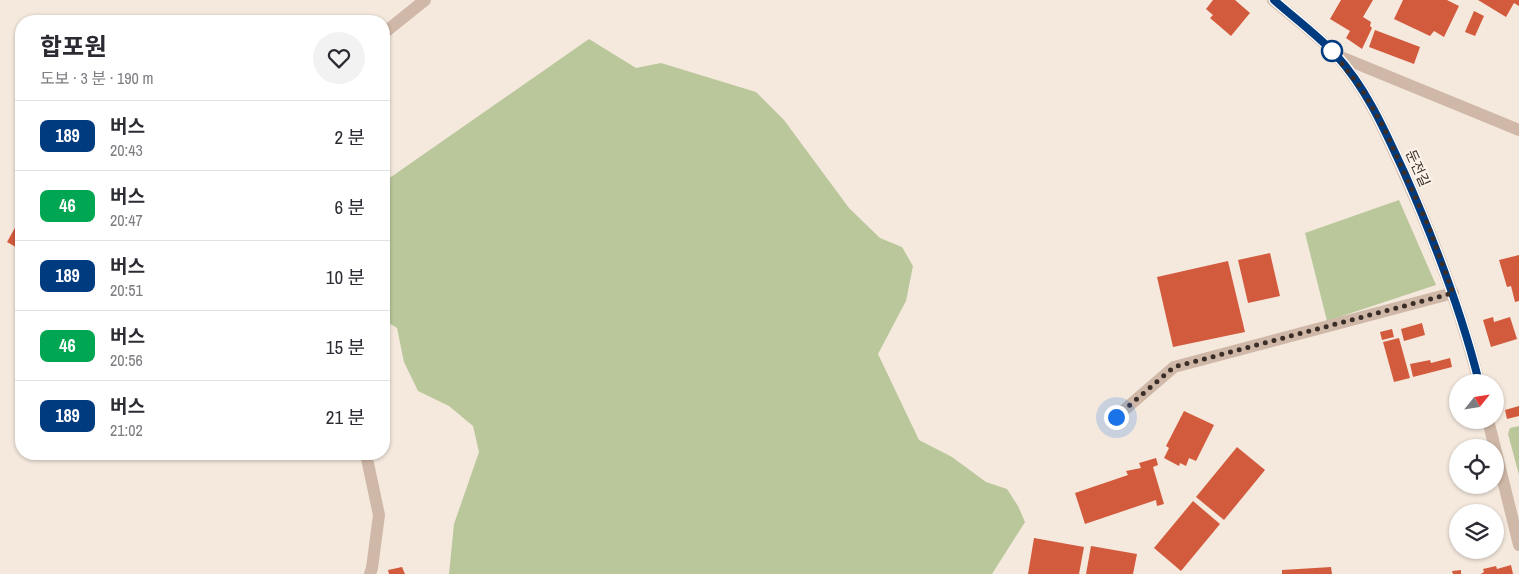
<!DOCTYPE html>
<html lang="ko">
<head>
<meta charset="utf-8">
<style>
	:root { --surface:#fff; --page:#f2f2f3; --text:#2b2b33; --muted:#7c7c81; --line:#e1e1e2 }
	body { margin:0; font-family:"Archivo Narrow","Noto Sans KR",sans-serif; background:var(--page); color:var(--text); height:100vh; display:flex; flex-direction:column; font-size:19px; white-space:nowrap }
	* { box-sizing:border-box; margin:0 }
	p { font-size:16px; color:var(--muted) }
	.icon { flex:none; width:28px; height:28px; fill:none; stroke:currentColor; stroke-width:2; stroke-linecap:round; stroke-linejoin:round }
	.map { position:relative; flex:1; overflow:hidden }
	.details { position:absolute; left:15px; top:15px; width:375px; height:445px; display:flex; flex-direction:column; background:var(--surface); border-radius:20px; box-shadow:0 1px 4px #0004 }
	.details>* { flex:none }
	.badge { padding:0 10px; border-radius:8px; font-size:18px; line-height:32px }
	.needle { width:32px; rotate:60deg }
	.controls { position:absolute; left:1449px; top:374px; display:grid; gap:10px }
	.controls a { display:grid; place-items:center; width:55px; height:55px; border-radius:50%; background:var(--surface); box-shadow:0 1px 4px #0004; font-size:25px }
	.you { position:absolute; width:25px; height:25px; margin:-12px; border:4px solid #fff; border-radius:50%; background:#1a73e8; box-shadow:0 0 0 8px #1a73e833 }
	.map>.badge { position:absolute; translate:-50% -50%; box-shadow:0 0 0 2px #fff }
	.round { display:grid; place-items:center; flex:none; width:52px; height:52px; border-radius:26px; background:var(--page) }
	.summary { display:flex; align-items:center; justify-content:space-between; height:85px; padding:0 25px }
	h1 { font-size:24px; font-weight:700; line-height:38px }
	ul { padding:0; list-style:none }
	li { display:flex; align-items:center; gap:15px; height:70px; padding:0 25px; border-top:1px solid var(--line) }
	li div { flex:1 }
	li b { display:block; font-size:19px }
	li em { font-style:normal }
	li .badge { min-width:55px; font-weight:700; text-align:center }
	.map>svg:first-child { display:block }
	.green { fill:#bac79b }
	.building { fill:#d35b3d }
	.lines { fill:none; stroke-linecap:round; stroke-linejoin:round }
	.minor { stroke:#cfb8a7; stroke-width:12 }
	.line-casing { stroke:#fff; stroke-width:11 }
	.line { stroke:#003b80; stroke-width:8 }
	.walk { stroke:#3b2e29; stroke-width:5; stroke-dasharray:0 9 }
	.stop-dot { fill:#fff; stroke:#003b80; stroke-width:2.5 }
	.labels { text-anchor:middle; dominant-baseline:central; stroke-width:4; stroke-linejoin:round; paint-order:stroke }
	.street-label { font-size:14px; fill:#3b2e29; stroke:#fcf3eb }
</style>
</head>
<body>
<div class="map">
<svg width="1519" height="574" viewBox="0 0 1519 574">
	<rect width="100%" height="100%" fill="#f5e9de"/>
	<g class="green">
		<polygon points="589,39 636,68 661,63 756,92 784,120 849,208 880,238 902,247 913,266 906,301 878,354 919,440 952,457 986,482 1007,489 1018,506 1025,522 992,574 449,574 454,524 479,452 473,426 449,406 418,391 404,362 397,328 384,320 384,175 391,177"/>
		<polygon points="1399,200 1436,285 1327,321 1305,233"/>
		<polygon points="1519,426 1519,475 1508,434 1510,428"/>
	</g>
	<g class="building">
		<polygon points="1213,0 1235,0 1250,13 1231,36 1210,18 1213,15 1206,9"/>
		<polygon points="1341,0 1373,0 1363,17 1371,22 1370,26 1372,28 1362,49 1346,38 1350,31 1330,19"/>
		<polygon points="1403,0 1447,0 1459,6 1444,37 1434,31 1430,36 1394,19"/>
		<polygon points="1478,0 1519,0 1519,6 1514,3 1506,17"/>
		<polygon points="1474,11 1484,16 1475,36 1465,32"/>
		<polygon points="1375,30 1420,47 1414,64 1369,47"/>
		<polygon points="17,224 21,226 21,250 7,242"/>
		<polygon points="1270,253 1280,296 1248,303 1238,260"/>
		<polygon points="1519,255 1519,301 1515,302 1511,286 1507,287 1499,260"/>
		<polygon points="1228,261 1245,332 1173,347 1157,277"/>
		<polygon points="1493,317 1494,322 1510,317 1517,339 1491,347 1483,320"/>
		<polygon points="1422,323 1425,335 1404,341 1401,329"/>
		<polygon points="1392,329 1394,337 1382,340 1380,332"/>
		<polygon points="1399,338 1410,378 1394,382 1383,342"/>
		<polygon points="1450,358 1452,367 1413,377 1410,364 1430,360 1431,363"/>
		<polygon points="1519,406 1519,416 1507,419 1505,410"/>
		<polygon points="1184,411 1214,425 1196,461 1189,458 1186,466 1180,463 1179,466 1164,458 1169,448 1166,446"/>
		<polygon points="1237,447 1265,470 1224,520 1196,497"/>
		<polygon points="1156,458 1158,465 1153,467 1164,504 1157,506 1156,500 1085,524 1075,493 1128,475 1126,471 1141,468 1139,463"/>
		<polygon points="1193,501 1220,524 1181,571 1154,548"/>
		<polygon points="1034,538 1084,547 1079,574 1028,574"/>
		<polygon points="1091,546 1137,554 1133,574 1086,574"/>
		<polygon points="1511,565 1513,574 1481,574 1484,572 1483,569 1496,566 1497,569"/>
		<polygon points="402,567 405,574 389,574 388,570"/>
		<polygon points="1331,567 1332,574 1282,574 1282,570"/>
		<polygon points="1461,570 1461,574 1453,574 1452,571"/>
	</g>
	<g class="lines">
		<g class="minor">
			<path d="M 1273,0 C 1293,17 1319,36 1336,55 C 1366,88 1384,129 1402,169 C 1434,238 1460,309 1479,382"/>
			<polyline points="384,33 425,0"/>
			<polyline points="1336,55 1519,130"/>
			<polyline points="1116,417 1174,367 1453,293"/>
			<polyline points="1488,420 1495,448"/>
			<polyline points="1495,448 1519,545"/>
			<polyline points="366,454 379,515 372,568 370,574"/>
		</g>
	</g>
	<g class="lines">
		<defs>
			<path id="line" d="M 1274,0 C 1293,17 1319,36 1336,55 C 1367,89 1385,131 1404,172 C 1434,240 1461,310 1479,382"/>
		</defs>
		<use href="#line" class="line-casing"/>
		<use href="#line" class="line"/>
		<polyline class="walk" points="1116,417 1174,367 1453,293 1428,225 1383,126 1361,88 1332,51"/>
	</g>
	<circle class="stop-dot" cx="1332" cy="51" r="10"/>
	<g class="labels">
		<g class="street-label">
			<text transform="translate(1418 168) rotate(66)">둔전길</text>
		</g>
	</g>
</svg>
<div class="controls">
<a><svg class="needle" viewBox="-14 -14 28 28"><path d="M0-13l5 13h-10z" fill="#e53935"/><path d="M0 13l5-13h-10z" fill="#7c7c81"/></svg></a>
<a><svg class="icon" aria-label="locate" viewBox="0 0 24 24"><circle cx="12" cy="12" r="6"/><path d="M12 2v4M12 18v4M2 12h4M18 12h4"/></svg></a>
<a><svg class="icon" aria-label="layers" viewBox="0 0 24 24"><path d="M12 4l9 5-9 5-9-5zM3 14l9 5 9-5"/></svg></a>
</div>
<div class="you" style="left:1116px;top:417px"></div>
<section class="details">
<div class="summary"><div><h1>합포원</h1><p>도보 · 3 분 · 190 m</p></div><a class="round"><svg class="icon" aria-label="heart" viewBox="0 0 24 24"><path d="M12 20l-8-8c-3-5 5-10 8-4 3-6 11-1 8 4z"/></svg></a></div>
<ul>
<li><span class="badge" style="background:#003b80;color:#fff">189</span><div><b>버스</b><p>20:43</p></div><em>2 분</em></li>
<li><span class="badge" style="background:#00a651;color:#fff">46</span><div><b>버스</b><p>20:47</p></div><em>6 분</em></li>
<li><span class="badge" style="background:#003b80;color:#fff">189</span><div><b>버스</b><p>20:51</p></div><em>10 분</em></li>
<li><span class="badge" style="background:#00a651;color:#fff">46</span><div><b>버스</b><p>20:56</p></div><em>15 분</em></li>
<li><span class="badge" style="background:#003b80;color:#fff">189</span><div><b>버스</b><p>21:02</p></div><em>21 분</em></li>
</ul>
</section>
</div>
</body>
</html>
